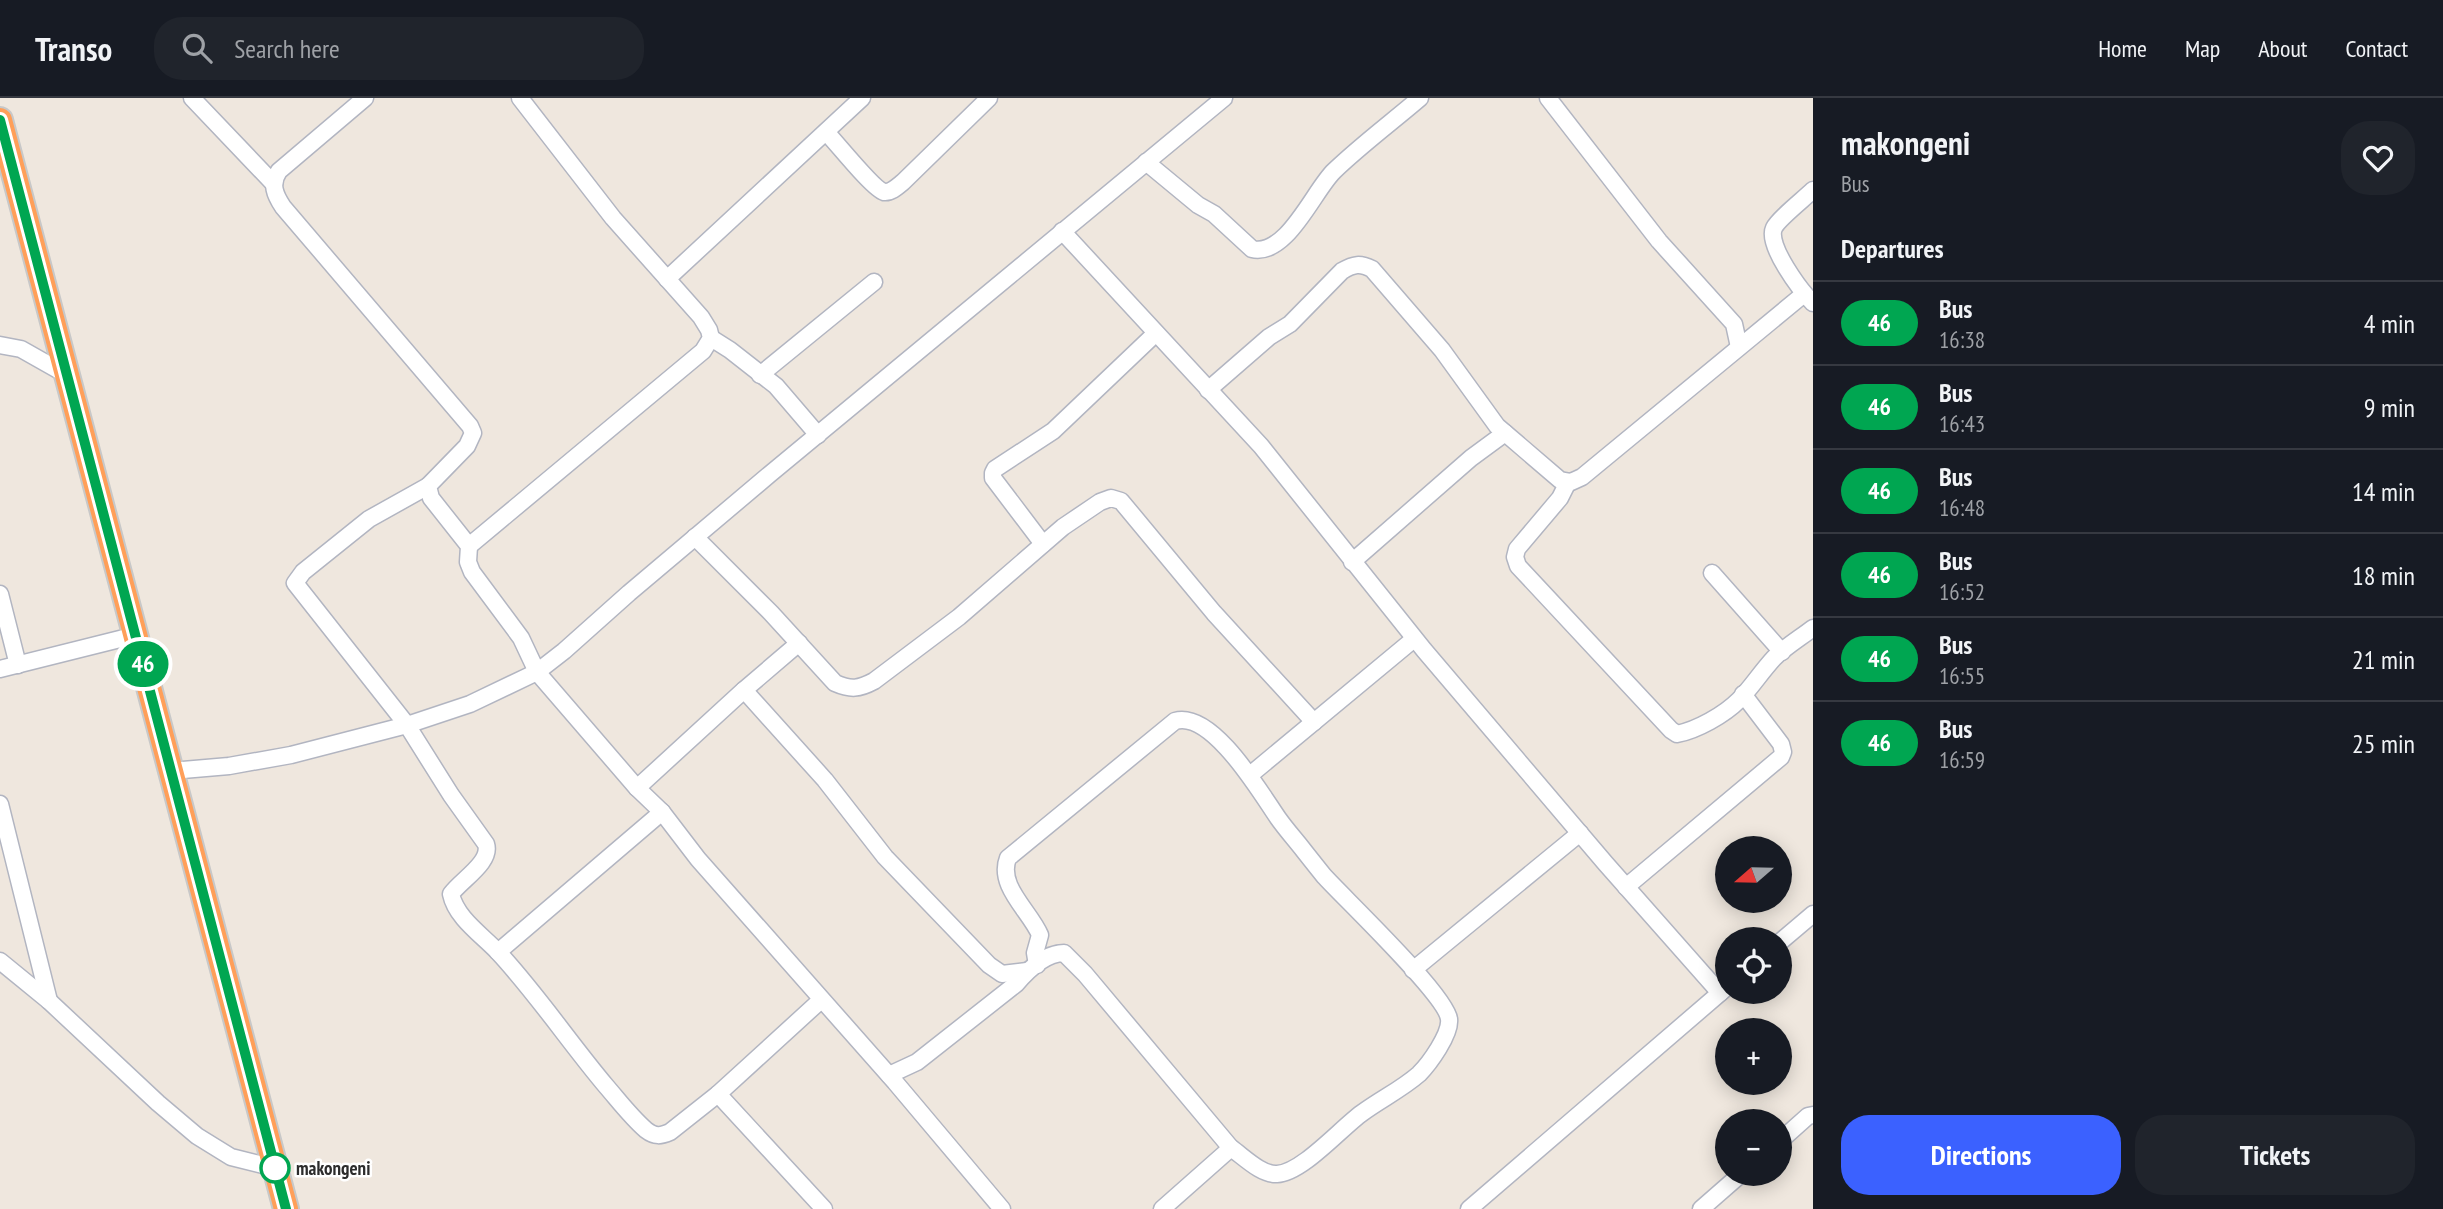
<!DOCTYPE html>
<html lang="en">
<head>
<meta charset="utf-8">
<style>
	:root { --surface:#171b24; --page:#20242c; --text:#f1f3f6; --muted:#9ea1a6; --line:#363941; --accent:#3b61ff }
	body { margin:0; font-family:"PT Sans Narrow",sans-serif; background:var(--page); color:var(--text); height:100vh; display:flex; flex-direction:column; font-size:26px; white-space:nowrap }
	* { box-sizing:border-box; margin:0 }
	p { font-size:23px; color:var(--muted) }
	.icon { flex:none; width:38px; height:38px; fill:none; stroke:currentColor; stroke-width:2; stroke-linecap:round; stroke-linejoin:round }
	.map { position:relative; flex:1; overflow:hidden }
	.drawer { display:flex; flex-direction:column; background:var(--surface); width:630px }
	.drawer>* { flex:none }
	.badge { padding:0 14px; border-radius:23px; font-size:24px; line-height:46px }
	.needle { width:46px; rotate:250deg }
	.tools { position:absolute; left:1715px; top:738px; display:grid; gap:14px }
	.tools a { display:grid; place-items:center; width:77px; height:77px; border-radius:50%; background:var(--surface); box-shadow:0 4px 18px #0003; font-size:35px }
	.map>.badge { position:absolute; translate:-50% -50%; box-shadow:0 0 0 4px #fff }
	h2 { padding:0 28px; font-size:26px; line-height:63px }
	.round { display:grid; place-items:center; flex:none; width:74px; height:74px; border-radius:28px; background:var(--page) }
	.headline { display:flex; align-items:center; justify-content:space-between; height:119px; padding:0 28px }
	h1 { font-size:33px; font-weight:700; line-height:52px }
	.cta { display:flex; gap:14px; margin-top:auto; padding:14px 28px }
	.cta a { flex:1; height:80px; border-radius:28px; background:var(--accent); color:#fff; font-size:28px; font-weight:700; line-height:80px; text-align:center }
	.cta a+a { background:var(--page); color:var(--text) }
	ul { padding:0; list-style:none }
	li { display:flex; align-items:center; gap:21px; height:84px; padding:0 28px; border-top:2px solid var(--line) }
	li div { flex:1 }
	li b { display:block; font-size:26px }
	li em { font-style:normal }
	li .badge { min-width:77px; font-weight:700; text-align:center }
	header { display:flex; align-items:center; gap:42px; box-sizing:border-box; height:98px; padding:0 35px; background:var(--surface); border-bottom:2px solid var(--line) }
	header strong { font-size:33px }
	nav { display:flex; gap:38px; margin-inline-start:auto; font-size:24px }
	.search { width:490px; height:63px; background:var(--page); display:flex; align-items:center; gap:18px; box-sizing:border-box; padding:0 24px; border-radius:28px; color:var(--muted); font-size:26px }
	main { display:flex; flex:1; min-height:0 }
	.map>svg:first-child { display:block }
	.lines { fill:none; stroke-linecap:round; stroke-linejoin:round }
	.minor-casing { stroke:#b2b5c1; stroke-width:19 }
	.highway-casing { stroke:#c8c8c8; stroke-width:28 }
	.minor { stroke:#fff; stroke-width:16 }
	.highway { stroke:#ff9f59; stroke-width:24 }
	.line-casing { stroke:#fff; stroke-width:16 }
	.line { stroke:#00a651; stroke-width:10 }
	.stop-dot { fill:#fff; stroke:#00a651; stroke-width:3.5 }
	.labels { text-anchor:middle; dominant-baseline:central; stroke-width:5; stroke-linejoin:round; paint-order:stroke }
	.stop-label { font-size:19px; font-weight:bold; fill:#2c2c2c; stroke:#fff; text-anchor:start }
</style>
</head>
<body>
<header>
<strong>Transo</strong>
<div class="search"><svg class="icon" aria-label="search" viewBox="0 0 24 24"><circle cx="10" cy="10" r="6"/><path d="M15 15l6 6"/></svg>Search here</div>
<nav><a>Home</a><a>Map</a><a>About</a><a>Contact</a></nav>
</header>
<main>
<div class="map">
<svg width="1813" height="1111" viewBox="0 0 1813 1111">
	<rect width="100%" height="100%" fill="#efe7de"/>
	<g class="lines">
		<defs>
			<g id="minor">
				<polyline points="192,0 274,86"/>
				<path d="M 365,0 L 279,73 C 270,86 275,97 283,109 L 470,328 L 473,335 L 467,348 L 428,388 L 431,400 L 469,448 L 468,464 L 472,474 L 521,540 L 537,574 L 637,690 L 662,714 L 698,761 L 895,984 L 1002,1111"/>
				<polyline points="1548,0 1659,143 1734,226 1739,249"/>
				<path d="M 826,34 C 836,44 873,91 884,94 C 891,95 898,88 903,84 L 989,0"/>
				<path d="M 1146,64 L 1198,107 L 1214,116 L 1252,151 C 1287,159 1314,92 1334,73 C 1361,47 1392,24 1420,0"/>
				<path d="M 1813,92 C 1805,100 1778,121 1774,130 C 1766,147 1801,193 1813,205"/>
				<polyline points="1062,133 1261,348 1424,552 1606,766 1720,895"/>
				<polyline points="667,181 862,0"/>
				<polyline points="711,240 730,252 776,288 818,337"/>
				<polyline points="0,247 21,251 67,277"/>
				<polyline points="760,277 874,184"/>
				<path d="M 1208,292 L 1269,239 L 1290,226 L 1342,173 C 1354,166 1360,165 1372,171 L 1442,252 L 1497,328 L 1560,382 L 1571,384 L 1582,379 L 1804,196"/>
				<path d="M 1568,384 L 1560,400 L 1517,451 L 1515,459 L 1518,468 L 1671,632 L 1677,636 C 1697,632 1724,617 1739,602 C 1751,590 1761,574 1774,560 C 1785,549 1800,540 1813,530"/>
				<path d="M 428,388 L 369,421 L 303,474 L 295,485 L 407,627 L 451,697 L 486,746 C 492,764 461,782 451,796 C 456,820 482,837 498,854 C 537,896 569,944 606,988 C 619,1003 631,1019 646,1032 C 655,1039 661,1038 670,1034 L 718,996 L 821,902"/>
				<path d="M 695,439 L 771,515 L 835,585 C 851,592 859,591 874,583 L 959,519 L 1063,429 L 1100,404 L 1111,400 L 1121,403 L 1214,515 L 1314,624"/>
				<polyline points="1043,446 993,380 993,375 995,371 1053,333 1156,235"/>
				<polyline points="469,448 703,253 711,240 709,232 701,219 613,120 520,0"/>
				<polyline points="1352,464 1471,360 1505,335"/>
				<polyline points="1712,475 1782,554"/>
				<polyline points="0,496 18,567"/>
				<polyline points="0,571 136,537"/>
				<polyline points="744,592 825,682 885,759 989,867 1002,876 1027,873"/>
				<polyline points="171,673 229,668 291,657 407,627 470,606 537,574 564,553 629,495 770,376 1224,0"/>
				<polyline points="1250,677 1414,541"/>
				<polyline points="637,690 744,592 799,545"/>
				<polyline points="0,706 49,903"/>
				<polyline points="1626,789 1781,659 1783,654 1781,646 1743,596"/>
				<polyline points="1780,844 1813,816"/>
				<polyline points="498,854 662,714"/>
				<polyline points="0,863 49,903 158,1005 197,1038 231,1059 275,1070"/>
				<path d="M 1037,867 L 1035,855 L 1040,837 C 1030,813 997,788 1008,760 L 1175,623 C 1212,612 1260,694 1278,720 C 1285,730 1293,739 1301,749 C 1308,758 1316,768 1324,778 C 1346,802 1446,897 1449,921 C 1451,936 1429,966 1419,976 C 1402,991 1381,1001 1362,1015 C 1341,1030 1302,1075 1277,1076 C 1261,1077 1243,1058 1231,1050"/>
				<polyline points="1413,872 1580,735"/>
				<path d="M 889,977 L 917,964 L 1016,886 C 1028,872 1045,855 1064,855 L 1085,876 L 1231,1050 L 1162,1111"/>
				<polyline points="718,996 824,1111"/>
				<polyline points="1780,1043 1808,1018 1813,1017"/>
				<polyline points="1469,1111 1727,889"/>
				<polyline points="1701,1111 1741,1076"/>
			</g>
			<polyline id="highway" points="0,22 286,1111"/>
		</defs>
		<use href="#minor" class="minor-casing"/>
		<use href="#highway" class="highway-casing"/>
		<use href="#minor" class="minor"/>
		<use href="#highway" class="highway"/>
	</g>
	<g class="lines">
		<defs>
			<polyline id="line" points="0,22 286,1111"/>
		</defs>
		<use href="#line" class="line-casing"/>
		<use href="#line" class="line"/>
	</g>
	<circle class="stop-dot" cx="275" cy="1070" r="14"/>
	<g class="labels">
		<g class="stop-label">
			<text x="296" y="1070">makongeni</text>
		</g>
	</g>
</svg>
<div class="tools">
<a><svg class="needle" viewBox="-14 -14 28 28"><path d="M0-13l5 13h-10z" fill="#e53935"/><path d="M0 13l5-13h-10z" fill="#9ea1a6"/></svg></a>
<a><svg class="icon" aria-label="locate" viewBox="0 0 24 24"><circle cx="12" cy="12" r="6"/><path d="M12 2v4M12 18v4M2 12h4M18 12h4"/></svg></a>
<a>+</a>
<a>−</a>
</div>
<b class="badge" style="left:143px;top:566px;background:#00a651;color:#fff">46</b>
</div>
<section class="drawer">
<div class="headline"><div><h1>makongeni</h1><p>Bus</p></div><a class="round"><svg class="icon" aria-label="heart" viewBox="0 0 24 24"><path d="M12 20l-8-8c-3-5 5-10 8-4 3-6 11-1 8 4z"/></svg></a></div>
<h2>Departures</h2>
<ul>
<li><span class="badge" style="background:#00a651;color:#fff">46</span><div><b>Bus</b><p>16:38</p></div><em>4 min</em></li>
<li><span class="badge" style="background:#00a651;color:#fff">46</span><div><b>Bus</b><p>16:43</p></div><em>9 min</em></li>
<li><span class="badge" style="background:#00a651;color:#fff">46</span><div><b>Bus</b><p>16:48</p></div><em>14 min</em></li>
<li><span class="badge" style="background:#00a651;color:#fff">46</span><div><b>Bus</b><p>16:52</p></div><em>18 min</em></li>
<li><span class="badge" style="background:#00a651;color:#fff">46</span><div><b>Bus</b><p>16:55</p></div><em>21 min</em></li>
<li><span class="badge" style="background:#00a651;color:#fff">46</span><div><b>Bus</b><p>16:59</p></div><em>25 min</em></li>
</ul>
<div class="cta"><a>Directions</a><a>Tickets</a></div>
</section>
</main>
</body>
</html>
